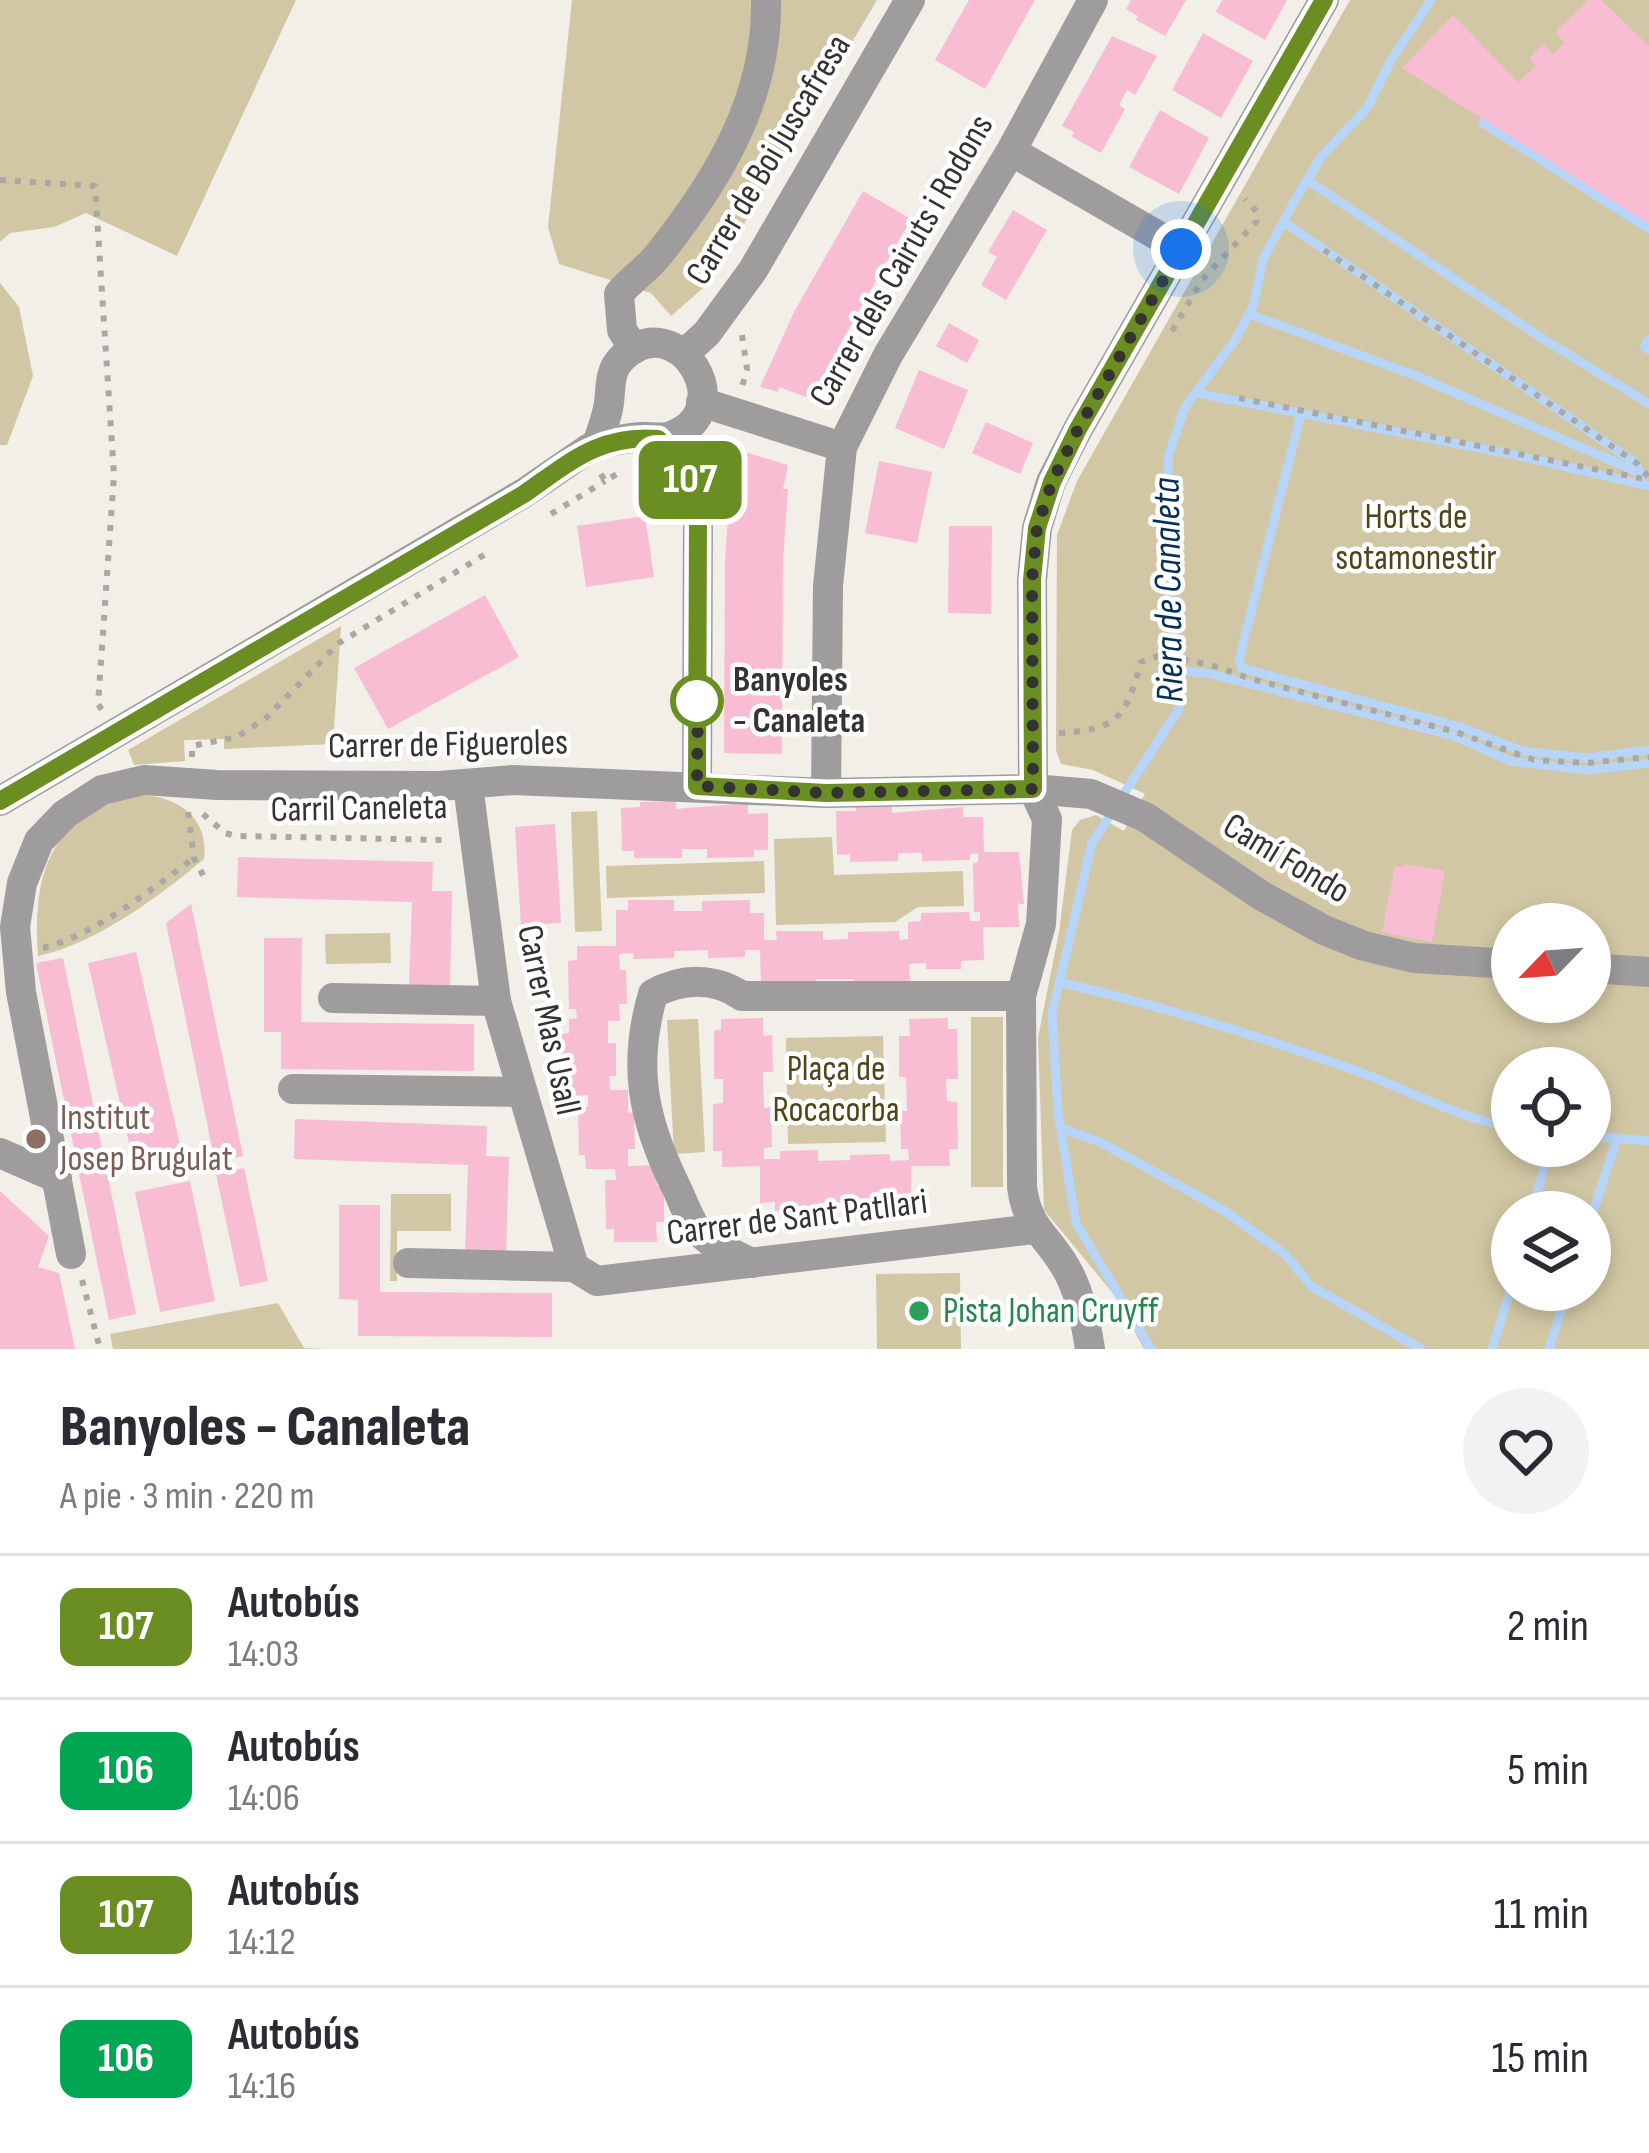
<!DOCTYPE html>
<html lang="es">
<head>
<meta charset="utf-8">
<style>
	:root { --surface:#fff; --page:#f2f2f3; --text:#2b2b33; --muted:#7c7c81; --line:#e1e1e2 }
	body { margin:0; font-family:"Sofia Sans Condensed",sans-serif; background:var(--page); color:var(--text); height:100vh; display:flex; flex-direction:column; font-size:45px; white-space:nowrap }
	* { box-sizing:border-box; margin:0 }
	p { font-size:39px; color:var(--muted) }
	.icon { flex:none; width:66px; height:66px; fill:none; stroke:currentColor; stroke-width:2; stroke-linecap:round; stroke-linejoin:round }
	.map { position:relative; height:1349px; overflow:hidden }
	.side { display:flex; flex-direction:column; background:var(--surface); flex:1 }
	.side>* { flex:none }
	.badge { padding:0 24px; border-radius:18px; font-size:42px; line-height:78px }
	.needle { width:78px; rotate:245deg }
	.buttons { position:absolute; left:1491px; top:903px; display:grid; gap:24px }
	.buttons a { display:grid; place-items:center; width:120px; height:120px; border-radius:50%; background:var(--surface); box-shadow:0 6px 18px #0003; font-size:60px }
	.you { position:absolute; width:60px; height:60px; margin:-30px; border:9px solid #fff; border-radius:50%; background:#1a73e8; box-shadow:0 0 0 18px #1a73e833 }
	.map>.badge { position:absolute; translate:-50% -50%; box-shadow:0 0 0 6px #fff }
	.round { display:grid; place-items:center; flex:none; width:126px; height:126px; border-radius:63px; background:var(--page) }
	.head { display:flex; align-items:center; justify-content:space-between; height:204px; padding:0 60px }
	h1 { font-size:57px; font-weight:800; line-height:90px }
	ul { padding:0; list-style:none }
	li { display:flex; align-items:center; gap:36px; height:144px; padding:0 60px; border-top:3px solid var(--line) }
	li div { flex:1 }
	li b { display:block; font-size:45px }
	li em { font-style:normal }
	li .badge { min-width:132px; font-weight:700; text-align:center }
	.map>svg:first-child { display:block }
	.green { fill:#d1c7a4; fill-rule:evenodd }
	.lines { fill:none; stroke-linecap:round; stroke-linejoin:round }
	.stream { stroke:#b7d5f9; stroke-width:9 }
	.building { fill:#f8bdd3 }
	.path { stroke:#a9a8a2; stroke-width:6; stroke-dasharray:6 9; stroke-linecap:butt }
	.minor { stroke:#9f9c9d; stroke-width:30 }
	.line-casing { stroke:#fff; stroke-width:27 }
	.line { stroke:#6b8e23; stroke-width:18 }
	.walk { stroke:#343331; stroke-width:12; stroke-dasharray:0 21.6 }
	.stop-dot { fill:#fff; stroke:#6b8e23; stroke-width:6 }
	.education-dot { fill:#8d6e63; stroke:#fff; stroke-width:4.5 }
	.leisure-dot { fill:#2e9e5b; stroke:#fff; stroke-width:4.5 }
	.labels { text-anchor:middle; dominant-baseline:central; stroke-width:9; stroke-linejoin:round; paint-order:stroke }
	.street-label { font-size:36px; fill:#343331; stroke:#fff }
	.park-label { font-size:36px; fill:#504419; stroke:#fff }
	.stop-label { font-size:36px; font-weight:bold; fill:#343331; stroke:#fff; text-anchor:start }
	.education-label { font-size:36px; fill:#785e54; stroke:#fff; text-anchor:start }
	.leisure-label { font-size:36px; fill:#27864d; stroke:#fff; text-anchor:start }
	.water-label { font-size:39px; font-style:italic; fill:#073058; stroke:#fff }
</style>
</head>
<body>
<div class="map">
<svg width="1649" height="1349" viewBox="0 0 1649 1349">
	<rect width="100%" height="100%" fill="#f1efe8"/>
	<g class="green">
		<polygon points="0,0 296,0 177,256 86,213 54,227 10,233 0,242"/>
		<polygon points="572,0 877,0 709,283 671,316 651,293 559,264 548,227"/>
		<path d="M 1350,0 L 1649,0 L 1649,1349 L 1144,1349 L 1116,1297 L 1044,1210 L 1038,1038 L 1059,932 L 1072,830 L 1080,820 L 1096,815 L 1124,831 L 1145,794 L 1093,770 L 1061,764 L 1056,750 L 1057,535 L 1077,481 ZM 1512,924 L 1590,924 L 1590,1002 L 1512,1002 ZM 1512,1068 L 1590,1068 L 1590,1146 L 1512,1146 ZM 1512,1212 L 1590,1212 L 1590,1290 L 1512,1290 Z"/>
		<polygon points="0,283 19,307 33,376 7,445 0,445"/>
		<polygon points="341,626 333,744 224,749 224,739 184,740 185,761 134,765 128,750"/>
		<path d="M 137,795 C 177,795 209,817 204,859 C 160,896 95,944 38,956 C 32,875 49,815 137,795 Z"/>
		<polygon points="597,811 602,931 575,932 571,812"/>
		<polygon points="832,837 834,875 963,871 964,906 918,907 895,922 776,925 774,839"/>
		<polygon points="764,861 765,893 607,898 606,866"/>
		<polygon points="390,933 391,963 326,964 325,934"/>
		<rect x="971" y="1017" width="32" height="170"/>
		<polygon points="698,1019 705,1152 674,1154 667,1020"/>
		<polygon points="883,1036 886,1142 788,1144 786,1038"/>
		<polygon points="391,1194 451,1194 451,1231 397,1231 397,1281 390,1281"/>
		<polygon points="960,1273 961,1349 877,1349 876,1274"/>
		<polygon points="278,1303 304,1348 325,1349 113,1349 110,1334"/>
	</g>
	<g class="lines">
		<g class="stream">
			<polyline points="1485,121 1483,123 1649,229"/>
			<polyline points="1307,180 1545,340 1649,404"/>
			<polyline points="1284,222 1637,464 1643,485"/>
			<polyline points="1249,314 1414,375 1640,473"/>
			<polyline points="1649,339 1644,347 1649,350"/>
			<polyline points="1196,393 1510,454 1649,486"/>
			<polyline points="1301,413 1239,660 1242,668 1460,727 1522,751 1587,758 1649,750"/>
			<polyline points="1180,671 1207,673 1454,736 1510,761 1587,770 1649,763"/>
			<path d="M 1059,982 C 1160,1006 1257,1035 1354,1070 C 1405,1088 1459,1119 1512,1127"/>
			<polyline points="1061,1128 1100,1142 1225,1211 1286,1255 1311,1286 1421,1349"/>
			<polyline points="1590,1136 1649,1141"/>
			<polyline points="1532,1212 1550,1146"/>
			<polyline points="1590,1222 1617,1138"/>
			<polyline points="1151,1349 1076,1223 1058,1112 1052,1014 1092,843 1179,709 1180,671 1170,616 1168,457 1185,407 1236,339 1254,304 1263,259 1299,193 1322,156 1367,108 1390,62 1431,0"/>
			<polyline points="1492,1349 1512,1286"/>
			<polyline points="1549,1349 1568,1290"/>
		</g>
	</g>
	<g class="building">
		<polygon points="969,0 1035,0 985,89 935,60"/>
		<polygon points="1131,0 1186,0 1165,36 1136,20 1138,16 1126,9"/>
		<polygon points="1222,0 1287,0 1265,40 1216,12"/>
		<polygon points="1588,0 1601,0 1649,46 1649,224 1402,68 1453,15 1518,82 1536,66 1529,58 1543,44 1553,54 1565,43 1555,32"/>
		<polygon points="1203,33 1253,61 1221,118 1172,90"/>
		<polygon points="1112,36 1157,56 1135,95 1127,90 1119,105 1125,109 1101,153 1072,137 1074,132 1062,126"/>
		<polygon points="1160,110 1209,138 1179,194 1129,167"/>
		<polygon points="863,191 911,219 843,339 814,400 779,387 778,392 760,387 794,312"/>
		<polygon points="1013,210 1047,230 1006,300 981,285 997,257 988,252"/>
		<polygon points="949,323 979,340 967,363 936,346"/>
		<polygon points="919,370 968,390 944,449 895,428"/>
		<polygon points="986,422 1033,443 1020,474 972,453"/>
		<polygon points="742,451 788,465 783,489 788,489 783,561 782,754 724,753 725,560 729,505"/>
		<polygon points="879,461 932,472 917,543 865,533"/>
		<polygon points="645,516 654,577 586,587 577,526"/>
		<polygon points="949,526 992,526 991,614 948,613"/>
		<polygon points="485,595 519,657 388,729 354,668"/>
		<polygon points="676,801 676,809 748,803 748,814 768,813 768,850 754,850 754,857 707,858 707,849 682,849 682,858 634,858 634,851 622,851 621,808 640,807 640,802"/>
		<polygon points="892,805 892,813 963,807 963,817 983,817 984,852 1019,852 1024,904 1018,904 1019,927 983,927 984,960 961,961 961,969 926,969 926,963 909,964 910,981 854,989 854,979 816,979 817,987 761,983 760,950 745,950 745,957 708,958 708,950 674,951 674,958 633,959 634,953 619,954 620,970 626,970 627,1004 619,1004 620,1021 608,1021 608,1043 616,1043 616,1076 609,1076 610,1090 628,1090 628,1113 634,1112 635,1149 628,1149 628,1166 656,1165 657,1186 664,1186 664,1222 656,1222 657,1242 614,1242 614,1229 606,1229 605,1180 616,1180 615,1169 586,1169 585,1155 579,1155 578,1107 588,1107 588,1095 569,1096 568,1082 561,1082 560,1034 569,1033 569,1019 577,1018 576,1009 569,1009 568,961 577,960 577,946 616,946 616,910 628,910 628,900 674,900 674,911 702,911 702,901 750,900 750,913 764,913 764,940 777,940 776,931 823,931 823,940 848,939 848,932 899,931 899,940 908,939 908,922 921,921 921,913 969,912 970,921 980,921 980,912 974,912 973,863 978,862 978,853 970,854 970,860 922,861 922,853 898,853 898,861 850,862 850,854 837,855 836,811 856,811 855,806"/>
		<polygon points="555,824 561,923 521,925 515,827"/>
		<polygon points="238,857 433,862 432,891 452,891 450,987 409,986 412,902 237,897"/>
		<polygon points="1404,864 1445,871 1432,942 1382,932 1395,866 1404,867"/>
		<polygon points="191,904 243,1156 215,1162 166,923"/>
		<polygon points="264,938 302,938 301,1022 474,1024 474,1071 281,1069 281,1032 264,1032"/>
		<polygon points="136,952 184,1162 136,1173 88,963"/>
		<polygon points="63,958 136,1314 109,1320 36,963"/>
		<polygon points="763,1018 763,1036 772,1035 773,1072 763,1072 764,1108 771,1107 772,1147 764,1148 764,1159 780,1159 780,1151 818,1150 818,1161 850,1160 850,1155 890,1154 890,1161 909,1160 908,1149 901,1149 900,1111 907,1111 906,1077 899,1077 899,1036 910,1036 909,1019 948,1018 948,1029 957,1029 958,1079 946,1079 947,1101 957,1102 958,1149 949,1149 950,1166 911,1166 911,1202 897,1202 897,1211 846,1212 846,1203 823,1203 823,1210 775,1211 775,1202 760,1203 760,1166 722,1167 722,1151 713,1151 713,1104 723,1103 723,1079 714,1079 714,1030 721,1030 721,1019"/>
		<polygon points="295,1119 487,1126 486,1156 509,1157 506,1255 465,1254 468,1165 294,1159"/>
		<polygon points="244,1168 268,1281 240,1287 216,1174"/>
		<polygon points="190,1181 215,1301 160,1312 135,1192"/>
		<polygon points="0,1191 49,1236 38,1267 59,1273 75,1349 0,1349"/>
		<polygon points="339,1205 380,1205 380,1292 552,1293 552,1337 358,1336 358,1300 339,1299"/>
	</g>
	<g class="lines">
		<g class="path">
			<polyline points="0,180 95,186 114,475 98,704 102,710"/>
			<polyline points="1324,250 1638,464 1649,478"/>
			<polyline points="1172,331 1202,280 1257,221 1257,212 1245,199"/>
			<polyline points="742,335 747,369 742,387"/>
			<polyline points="1239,398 1649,480"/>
			<polyline points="712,463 719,460 726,440"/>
			<polyline points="601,474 605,481 622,471"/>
			<polyline points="551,514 605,481"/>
			<path d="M 1059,733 C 1118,730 1126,717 1141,662 L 1161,655 L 1211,665 L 1251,679 L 1456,732 L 1534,760 L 1587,763 L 1649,757"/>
			<polyline points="192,757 192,746 237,737 266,718 339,643 489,552"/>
			<polyline points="188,812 194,858 204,877"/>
			<polyline points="203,814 225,833 236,836 446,840"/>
			<path d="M 43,948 C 93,936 152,889 194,858"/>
			<polyline points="82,1280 100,1349"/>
		</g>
		<g class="minor">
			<polyline points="1011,151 1181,249"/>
			<path d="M 634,349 L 622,330 L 619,294 C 631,279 648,269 659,254 C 718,180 768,98 766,0"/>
			<polyline points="684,354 707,333 753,270 910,0"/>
			<polyline points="701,402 842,447"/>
			<polyline points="659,438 689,473 698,514 697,786"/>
			<polyline points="468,785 496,1001 574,1267"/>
			<polyline points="826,793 828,586 842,447 888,355 1011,151 1093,0"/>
			<path d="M 0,801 L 524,493 L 588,449 L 597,444 C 612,442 628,437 643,437 C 653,437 661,439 671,436 C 743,410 677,305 623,357 C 607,372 612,390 608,409 C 605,421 601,433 597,444"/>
			<polyline points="1590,968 1649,972"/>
			<polyline points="333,998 496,1001"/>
			<polyline points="293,1089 520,1092"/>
			<polyline points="0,1153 57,1178"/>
			<polyline points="71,1254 21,992 15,927 22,883 39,841 65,814 102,790 144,780 217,785 439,786 513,780 826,793 1033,789 1091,794 1145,817 1262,896 1324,930 1364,946 1414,958 1512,964"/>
			<polyline points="408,1263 574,1267"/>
			<path d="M 751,1263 C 733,1253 709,1245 696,1228 C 687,1216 682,1198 675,1185 C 643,1119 632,1066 653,994 C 682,978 714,977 742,996 L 1021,996"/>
			<polyline points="574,1267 597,1281 1034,1229"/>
			<path d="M 1090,1349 C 1086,1322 1080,1292 1066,1268 C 1047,1235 1027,1228 1022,1187 L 1021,996 L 1041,924 L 1047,819 L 1033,789 L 1032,580 L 1037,528 L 1051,482 L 1078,429 L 1324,0"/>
		</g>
	</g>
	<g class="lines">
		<defs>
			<path id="line" d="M 0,801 L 524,494 C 570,462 600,434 658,439 L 688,473 L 698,514 L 697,786 L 826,793 L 1033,789 L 1032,580 L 1037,528 L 1052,482 L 1078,429 L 1324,0"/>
		</defs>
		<use href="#line" class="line-casing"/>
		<use href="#line" class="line"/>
		<polyline class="walk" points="697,701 698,695 697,786 826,793 1033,789 1032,580 1037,528 1052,482 1078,429 1181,249"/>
	</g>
	<circle class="stop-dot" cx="697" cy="701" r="24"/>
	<circle class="education-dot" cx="36" cy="1139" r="12"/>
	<circle class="leisure-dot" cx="919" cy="1311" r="12"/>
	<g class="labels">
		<g class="street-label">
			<text transform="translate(769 160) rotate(-59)">Carrer de Boi Juscafresa</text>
			<text transform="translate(902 261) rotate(-60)">Carrer dels Cairuts i Rodons</text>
			<text transform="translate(448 745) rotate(-1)">Carrer de Figueroles</text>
			<text transform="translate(359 809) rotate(-1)">Carril Caneleta</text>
			<text transform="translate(1286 859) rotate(31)">Camí Fondo</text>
			<text transform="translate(548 1020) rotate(78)">Carrer Mas Usall</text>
			<text transform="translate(797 1218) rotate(-7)">Carrer de Sant Patllari</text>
		</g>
		<g class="park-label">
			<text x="1416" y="517">Horts de<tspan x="1416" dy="41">sotamonestir</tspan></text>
			<text x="836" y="1069">Plaça de<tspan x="836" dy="41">Rocacorba</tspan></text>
		</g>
		<g class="stop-label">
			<text x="733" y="680">Banyoles<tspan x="733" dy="41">- Canaleta</tspan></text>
		</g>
		<g class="education-label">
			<text x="60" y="1118">Institut<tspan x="60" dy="41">Josep Brugulat</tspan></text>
		</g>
		<g class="leisure-label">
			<text x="943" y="1311">Pista Johan Cruyff</text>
		</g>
		<g class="water-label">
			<text transform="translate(1169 590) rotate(-91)">Riera de Canaleta</text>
		</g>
	</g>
</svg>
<div class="buttons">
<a><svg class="needle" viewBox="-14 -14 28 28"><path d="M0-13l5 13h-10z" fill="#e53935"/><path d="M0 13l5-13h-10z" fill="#7c7c81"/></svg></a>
<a><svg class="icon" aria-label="locate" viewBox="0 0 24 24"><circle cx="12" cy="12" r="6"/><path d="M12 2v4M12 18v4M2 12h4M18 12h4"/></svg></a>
<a><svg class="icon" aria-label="layers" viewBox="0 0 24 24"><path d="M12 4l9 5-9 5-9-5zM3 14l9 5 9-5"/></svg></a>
</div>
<div class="you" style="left:1181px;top:249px"></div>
<b class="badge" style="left:690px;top:480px;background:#6b8e23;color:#fff">107</b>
</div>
<section class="side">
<div class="head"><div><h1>Banyoles - Canaleta</h1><p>A pie · 3 min · 220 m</p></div><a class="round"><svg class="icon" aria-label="heart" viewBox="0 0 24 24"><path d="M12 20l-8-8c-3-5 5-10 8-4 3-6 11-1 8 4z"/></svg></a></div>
<ul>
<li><span class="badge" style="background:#6b8e23;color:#fff">107</span><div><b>Autobús</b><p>14:03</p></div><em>2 min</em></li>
<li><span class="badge" style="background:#00a651;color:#fff">106</span><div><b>Autobús</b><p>14:06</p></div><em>5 min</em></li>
<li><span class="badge" style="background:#6b8e23;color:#fff">107</span><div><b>Autobús</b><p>14:12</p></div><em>11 min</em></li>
<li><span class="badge" style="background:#00a651;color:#fff">106</span><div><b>Autobús</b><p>14:16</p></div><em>15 min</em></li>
</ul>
</section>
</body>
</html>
